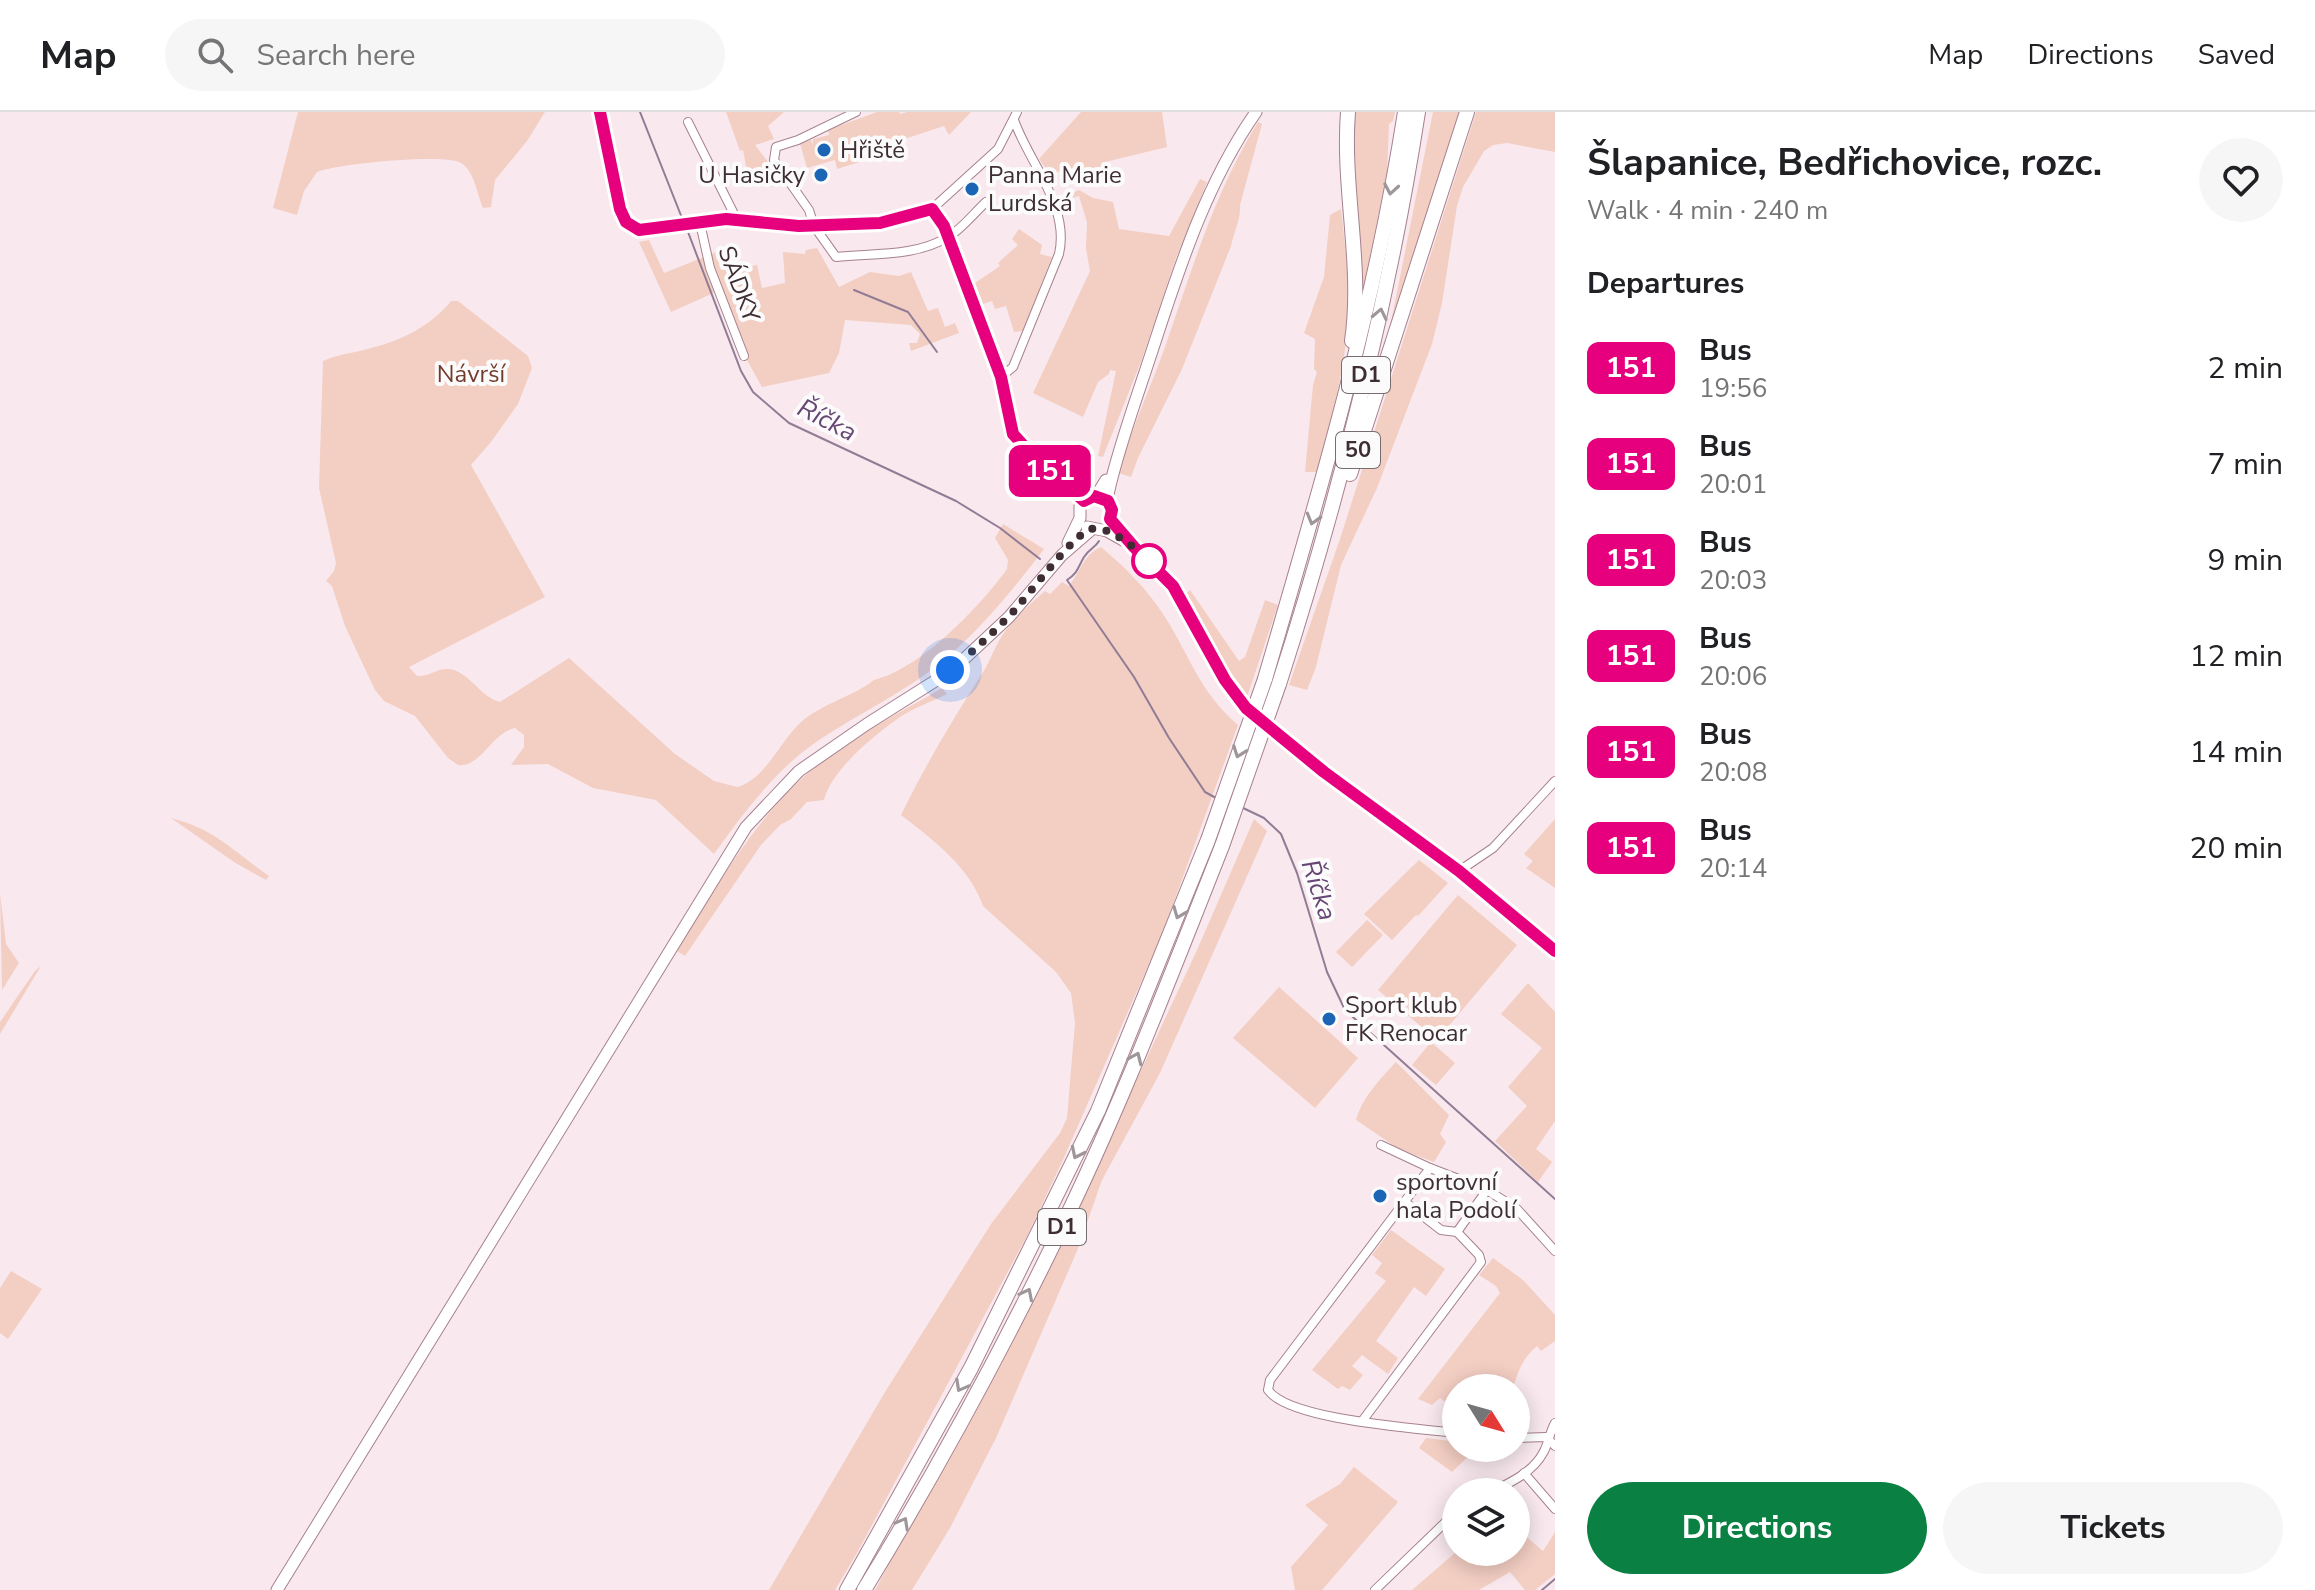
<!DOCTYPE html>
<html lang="en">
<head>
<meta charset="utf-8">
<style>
	:root { --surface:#fff; --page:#f6f6f6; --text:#202124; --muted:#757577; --line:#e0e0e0; --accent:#0b8043 }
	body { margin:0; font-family:"Nunito Sans",sans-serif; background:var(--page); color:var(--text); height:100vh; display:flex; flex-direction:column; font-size:30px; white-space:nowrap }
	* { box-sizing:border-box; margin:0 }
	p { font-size:26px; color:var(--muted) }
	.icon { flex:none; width:44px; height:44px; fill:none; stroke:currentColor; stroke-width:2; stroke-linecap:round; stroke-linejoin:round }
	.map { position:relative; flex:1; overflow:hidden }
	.side { display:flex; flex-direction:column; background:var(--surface); width:760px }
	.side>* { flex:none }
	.badge { padding:0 16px; border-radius:12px; font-size:28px; line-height:52px }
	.needle { width:52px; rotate:127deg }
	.fabs { position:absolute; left:1442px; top:1262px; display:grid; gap:16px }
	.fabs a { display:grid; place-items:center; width:88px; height:88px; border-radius:50%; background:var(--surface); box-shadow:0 4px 20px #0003; font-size:40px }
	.you { position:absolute; width:40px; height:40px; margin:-20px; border:6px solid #fff; border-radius:50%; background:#1a73e8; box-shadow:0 0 0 12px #1a73e833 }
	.map>.badge { position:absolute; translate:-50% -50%; box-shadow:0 0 0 4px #fff }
	h2 { padding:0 32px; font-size:30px; line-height:72px }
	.round { display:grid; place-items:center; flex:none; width:84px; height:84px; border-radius:42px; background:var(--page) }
	.head { display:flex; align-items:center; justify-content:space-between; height:136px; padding:0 32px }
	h1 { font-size:38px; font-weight:700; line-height:60px }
	.primary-button { display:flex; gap:16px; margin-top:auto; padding:16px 32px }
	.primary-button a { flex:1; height:92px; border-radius:48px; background:var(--accent); color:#fff; font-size:32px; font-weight:700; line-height:92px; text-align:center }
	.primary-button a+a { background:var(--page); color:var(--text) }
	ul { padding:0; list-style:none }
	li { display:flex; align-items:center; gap:24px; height:96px; padding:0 32px }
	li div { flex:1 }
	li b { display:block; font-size:30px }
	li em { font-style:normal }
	li .badge { min-width:88px; font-weight:700; text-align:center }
	header { display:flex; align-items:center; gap:48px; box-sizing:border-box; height:112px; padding:0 40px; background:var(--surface); border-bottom:2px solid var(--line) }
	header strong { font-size:38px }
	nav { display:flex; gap:44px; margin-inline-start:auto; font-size:28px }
	.search { width:560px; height:72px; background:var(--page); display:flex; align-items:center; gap:20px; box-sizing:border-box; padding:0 28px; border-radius:44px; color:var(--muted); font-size:30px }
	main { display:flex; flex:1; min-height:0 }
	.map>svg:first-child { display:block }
	.green { fill:#f3cec3 }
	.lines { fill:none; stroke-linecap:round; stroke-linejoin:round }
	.stream { stroke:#917c95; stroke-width:2 }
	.street-casing { stroke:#a6818e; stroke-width:10 }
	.secondary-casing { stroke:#a6818e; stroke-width:13 }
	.highway-casing { stroke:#a6818e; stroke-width:16 }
	.street { stroke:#fff; stroke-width:8 }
	.secondary { stroke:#fff; stroke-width:11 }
	.highway { stroke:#fff; stroke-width:14 }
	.highway-bridge-casing { stroke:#a6818e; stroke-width:16; stroke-linecap:butt }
	.highway-bridge { stroke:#fff; stroke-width:14 }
	.oneway { stroke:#9e969a }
	.line-casing { stroke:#fff; stroke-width:18 }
	.line { stroke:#e6007e; stroke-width:12 }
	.walk { stroke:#3e2e34; stroke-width:8; stroke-dasharray:0 14.4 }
	.poi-dot { fill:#1c64b4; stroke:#fbfbfb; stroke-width:3 }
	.stop-dot { fill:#fff; stroke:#e6007e; stroke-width:4 }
	.labels { text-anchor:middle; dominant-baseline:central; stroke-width:8; stroke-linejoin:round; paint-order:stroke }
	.shield { fill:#fbfbfb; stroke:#776c70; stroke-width:2 }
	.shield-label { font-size:22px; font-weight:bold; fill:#3e2e34 }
	.poi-label { font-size:24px; fill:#3e2e34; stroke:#fbfbfb; text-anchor:start }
	.street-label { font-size:24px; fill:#3e2e34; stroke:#fbfbfb }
	.park-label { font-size:24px; fill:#733b2b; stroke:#fbfbfb }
	.water-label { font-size:26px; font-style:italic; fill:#674675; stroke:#fbfbfb }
</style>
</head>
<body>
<header>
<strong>Map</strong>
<div class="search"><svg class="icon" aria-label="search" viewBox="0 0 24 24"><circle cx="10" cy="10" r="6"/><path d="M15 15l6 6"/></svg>Search here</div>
<nav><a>Map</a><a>Directions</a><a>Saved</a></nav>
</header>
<main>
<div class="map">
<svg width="1555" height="1478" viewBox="0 0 1555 1478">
	<rect width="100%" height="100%" fill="#f9e9ee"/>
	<g class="green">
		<path d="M 298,0 L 545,0 L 527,29 L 495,68 L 491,95 L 483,96 C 477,82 475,60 461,51 C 447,41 335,52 317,60 L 304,79 L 297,103 L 273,96 Z"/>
		<polygon points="726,0 784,0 768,14 774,27 755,33 787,75 750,74 743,38 740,39"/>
		<polygon points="877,0 899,0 900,2 907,0 971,0 949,23 944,14 862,41 863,49 837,57 835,48 807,56 800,31 811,28 813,33 813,27 829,23 828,18"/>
		<polygon points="1081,0 1162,0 1167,35 1105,50 1102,74 1087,73 1081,54 1050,62 1039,47"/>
		<polygon points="1354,0 1395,0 1393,9 1389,12 1387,61 1364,174 1361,174 1353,53"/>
		<polygon points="1433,0 1461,0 1392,216 1390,215"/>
		<polygon points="1476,0 1555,0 1555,40 1507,31 1493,33 1484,39 1463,75 1457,94 1442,191 1432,232 1377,376 1341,453 1316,555 1307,578 1289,573 1340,427"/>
		<path d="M 1258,10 L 1262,12 L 1240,93 C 1241,107 1234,120 1231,134 L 1182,257 L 1138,346 L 1131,365 L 1118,361 C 1131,318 1150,277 1165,235 C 1193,155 1213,84 1258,10 Z"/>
		<polygon points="1200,67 1207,70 1176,146 1142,247 1103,345 1098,344 1116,259 1110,258 1109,262 1098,270 1083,305 1033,281 1090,159 1086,136 1087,110 1079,84 1058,90 1057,87 1079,78 1093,86 1113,90 1119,117 1169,124"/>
		<path d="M 1341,97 C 1345,133 1350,171 1348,208 C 1345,260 1330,311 1317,360 L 1305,360 L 1313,273 L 1317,260 L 1314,257 L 1315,227 L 1304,221 L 1324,165 L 1330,103 Z"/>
		<polygon points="1019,117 1042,133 1040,142 1052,145 1023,219 1014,220 1006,194 995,197 992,189 983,192 975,171 1000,154 998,151 1018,133 1012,127"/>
		<polygon points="649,128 664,161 724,137 732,159 757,153 762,176 785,171 783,140 805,142 806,138 817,136 839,175 870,160 899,164 911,160 928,199 938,196 945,215 955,211 959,221 911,239 909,231 917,231 920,222 911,213 845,208 839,241 829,261 762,275 748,250 718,179 671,200 639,130"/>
		<path d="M 451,189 L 458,189 L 528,244 L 532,256 L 518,292 L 491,330 L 471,353 L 545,485 L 409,555 L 417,564 C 429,565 437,556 449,557 C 470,560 480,585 500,590 L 569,546 L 675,642 L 714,669 L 737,675 C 764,668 779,632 798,613 C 819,592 851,586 874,568 C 920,557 979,496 1007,457 L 1008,448 L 995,426 L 1003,412 L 1044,437 C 1016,474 986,511 951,542 C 910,579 857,601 812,633 C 773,661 742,703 714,742 L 656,688 L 593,676 L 548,652 L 511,653 L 524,635 L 524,623 L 515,616 C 492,620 481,656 458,653 L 448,646 L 415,604 L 384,589 L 375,578 L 345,514 L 332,474 L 326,469 L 334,459 L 336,451 L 319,376 L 323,249 C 337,242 355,241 371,236 C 401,229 432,213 451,189 Z"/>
		<path d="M 1101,435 C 1126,456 1147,477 1165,505 C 1191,546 1199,579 1238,613 L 1163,820 L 1062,1050 L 1027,1124 L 857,1441 L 835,1478 L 769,1478 L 885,1280 L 991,1112 L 1060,1021 L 1067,1006 L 1075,911 L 1071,881 L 1056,860 L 983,794 C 970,755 932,727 901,703 C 926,652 954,605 985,557 C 991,547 995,534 1002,524 C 1013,507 1030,492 1045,479 L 1050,482 L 1062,470 L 1069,474 C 1080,460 1084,442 1101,435 Z"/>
		<polygon points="1190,478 1239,549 1245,545 1265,488 1278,493 1246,588 1224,553 1186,482"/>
		<path d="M 942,576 L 947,582 C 931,590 910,597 896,608 C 872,625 831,659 824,688 L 807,690 L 791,707 L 780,713 L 761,733 L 685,844 L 677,839 C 719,771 757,701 821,650 C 858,621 902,600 942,576 Z"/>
		<path d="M 171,706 C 215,717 233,739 269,764 L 266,768 L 234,750 Z"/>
		<polygon points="1254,707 1267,719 1160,961 1102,1068 1077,1139 996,1326 950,1416 912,1478 875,1478 1056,1141 1197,838"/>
		<polygon points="1555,707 1555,776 1526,756 1533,749 1524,742"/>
		<polygon points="1419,748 1448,771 1418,804 1416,803 1392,828 1364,802"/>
		<polygon points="0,781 6,832 19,851 2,878"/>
		<polygon points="1458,783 1517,833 1437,928 1378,878"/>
		<polygon points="1367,808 1383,823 1352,855 1336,840"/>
		<polygon points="41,854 0,922 0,910 35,859"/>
		<polygon points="1528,871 1555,900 1555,1009 1536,1037 1552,1050 1538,1070 1495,1029 1527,994 1508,975 1542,936 1501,902"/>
		<polygon points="1279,875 1358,946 1315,996 1233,926"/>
		<polygon points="1431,930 1455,951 1436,973 1412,953"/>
		<path d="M 1396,950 L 1449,1003 L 1440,1022 L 1446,1030 L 1434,1050 L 1399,1037 L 1356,1008 C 1362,986 1380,967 1396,950 Z"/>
		<polygon points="1391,1118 1445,1157 1426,1184 1414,1175 1376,1229 1398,1246 1388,1262 1362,1243 1352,1254 1363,1263 1350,1278 1342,1274 1338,1277 1312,1258 1386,1169 1375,1161 1382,1151 1372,1143"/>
		<path d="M 1493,1146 L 1523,1168 L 1555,1203 L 1555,1229 L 1541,1239 L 1537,1234 C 1523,1246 1518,1259 1513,1276 L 1456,1276 L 1456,1336 L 1477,1336 L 1452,1360 L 1419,1336 L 1426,1326 L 1450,1329 L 1454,1304 L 1451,1294 L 1440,1286 L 1432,1293 L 1418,1287 L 1500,1181 L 1496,1174 L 1479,1163 Z"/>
		<polygon points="11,1159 42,1177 8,1227 0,1221 0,1176"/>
		<polygon points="1354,1355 1398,1390 1322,1478 1295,1478 1291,1455 1328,1413 1305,1393 1340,1372"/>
		<polygon points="1516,1416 1543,1439 1555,1420 1555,1462 1535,1478 1525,1478 1510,1460 1479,1478 1412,1478 1456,1440 1516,1440"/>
	</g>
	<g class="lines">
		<g class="stream">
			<polyline points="640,0 682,106"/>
			<polyline points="688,120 741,259 753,280 789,311 956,389 1000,416 1040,447"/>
			<polyline points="854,178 908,200 937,240"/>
			<path d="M 1099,429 C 1095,436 1089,437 1084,445 C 1078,455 1078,461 1067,468 L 1134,565 L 1169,626 L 1205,680 L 1216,686"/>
			<polyline points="1241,695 1264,706 1281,722 1297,761 1327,860 1345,898 1555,1087"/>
			<polyline points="1542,1478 1555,1467"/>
		</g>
		<defs>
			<g id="street">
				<path d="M 856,0 L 798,28 L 776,35 L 774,48 L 809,98 L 814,114 L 836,145 C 873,141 915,145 948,125 C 962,117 974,101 986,90"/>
				<polyline points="688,10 733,100 733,107"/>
				<polyline points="932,97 998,37 1017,0"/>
				<polyline points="700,111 710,156 744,244"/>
				<path d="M 1001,265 L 1013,255 L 1059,142 C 1070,94 1029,51 1014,8"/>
				<polyline points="1459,759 1493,736 1555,669"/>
				<polyline points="1381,1033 1430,1056"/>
				<polyline points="1457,1120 1487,1078"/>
				<polyline points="1363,1308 1481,1150 1479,1143 1457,1120 1441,1118 1405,1090"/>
				<path d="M 1456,1321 C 1416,1316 1289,1308 1268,1278 L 1270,1268 L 1430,1056 L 1487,1078 L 1517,1097 L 1555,1139"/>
				<polyline points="1516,1326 1546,1325 1555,1334"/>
				<polyline points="1524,1361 1555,1397"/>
				<path d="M 1491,1380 C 1510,1371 1533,1360 1543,1341 C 1548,1333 1549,1322 1555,1311"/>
				<polyline points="1375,1478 1456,1400"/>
			</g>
			<g id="secondary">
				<polyline points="600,0 620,97 628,112 639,118 726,107 799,114 880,111 932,97 944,114 1001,265 1013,322 1026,338 1084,389"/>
				<polyline points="1087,415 1107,419 1123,428"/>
				<polyline points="1068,431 1080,406 1080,394 1087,386 1098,381 1106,368"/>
				<path d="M 1246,596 C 1217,563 1204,521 1180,485 C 1161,455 1130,436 1110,407 C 1113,396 1106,389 1109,378 C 1119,334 1135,291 1149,248 C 1177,163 1204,74 1256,0"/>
				<polyline points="1272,619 1459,759 1555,840"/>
				<polyline points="277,1478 746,715 799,659 867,612 935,569 963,548 1009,505 1062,443 1092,417"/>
			</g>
			<g id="highway">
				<path d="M 1348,0 C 1342,76 1363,153 1352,229"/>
				<polyline points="1350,362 1467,0"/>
				<path d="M 1265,567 C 1320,379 1375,193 1405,0"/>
				<path d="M 1279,572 C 1339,385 1388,194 1418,0"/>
				<polyline points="847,1478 971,1256 1098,999 1208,728"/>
				<path d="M 864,1478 C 938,1357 1006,1231 1067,1104 C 1125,983 1173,858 1222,734"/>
			</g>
		</defs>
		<use href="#street" class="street-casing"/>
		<use href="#secondary" class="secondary-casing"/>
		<use href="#highway" class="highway-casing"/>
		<use href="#street" class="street"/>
		<use href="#secondary" class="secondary"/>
		<use href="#highway" class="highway"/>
		<defs>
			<g id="highway-bridge">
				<polyline points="1208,728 1265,567"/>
				<polyline points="1222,734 1279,572"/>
			</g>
		</defs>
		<use href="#highway-bridge" class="highway-bridge-casing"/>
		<use href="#highway-bridge" class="highway-bridge"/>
	</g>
	<defs><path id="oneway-chevron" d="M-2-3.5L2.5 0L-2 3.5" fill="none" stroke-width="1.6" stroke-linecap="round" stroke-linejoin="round" transform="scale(2)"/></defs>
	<g class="oneway">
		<use href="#oneway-chevron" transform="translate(1391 77) rotate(100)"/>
		<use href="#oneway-chevron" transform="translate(1380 202) rotate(-78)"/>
		<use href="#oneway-chevron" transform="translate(1313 407) rotate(106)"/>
		<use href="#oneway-chevron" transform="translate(1239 640) rotate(110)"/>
		<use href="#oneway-chevron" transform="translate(1179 801) rotate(112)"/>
		<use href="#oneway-chevron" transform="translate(1136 946) rotate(-66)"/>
		<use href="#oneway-chevron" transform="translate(1077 1041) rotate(116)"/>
		<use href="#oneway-chevron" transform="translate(1027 1182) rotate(-63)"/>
		<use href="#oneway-chevron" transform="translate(961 1274) rotate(119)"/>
		<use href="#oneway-chevron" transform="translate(903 1411) rotate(-61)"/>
	</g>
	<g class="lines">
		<defs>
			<polyline id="line" points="600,0 620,97 626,110 639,118 726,107 799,114 880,111 932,97 944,114 1001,265 1013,322 1034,345 1084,389 1094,384 1108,389 1112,398 1110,407 1134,435 1173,474 1225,568 1246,596 1324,660 1459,759 1555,839"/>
		</defs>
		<use href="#line" class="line-casing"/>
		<use href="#line" class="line"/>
		<path class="walk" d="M 950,558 C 971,541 991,523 1010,503 C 1027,486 1072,423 1091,417 C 1107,412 1138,438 1149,449"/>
	</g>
	<g class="poi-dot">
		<circle cx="824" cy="38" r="8"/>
		<circle cx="821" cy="63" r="8"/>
		<circle cx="972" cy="77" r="8"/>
		<circle cx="1329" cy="907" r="8"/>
		<circle cx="1380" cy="1084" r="8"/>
	</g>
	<circle class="stop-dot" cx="1149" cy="449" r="16"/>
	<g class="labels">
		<g class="shield">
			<rect x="1342" y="245" width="48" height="36" rx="6"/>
			<rect x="1336" y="320" width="44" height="36" rx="6"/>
			<rect x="1038" y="1097" width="48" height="36" rx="6"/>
		</g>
		<g class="shield-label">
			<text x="1366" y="263">D1</text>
			<text x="1358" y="338">50</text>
			<text x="1062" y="1115">D1</text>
		</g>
		<g class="poi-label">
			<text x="840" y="38">Hřiště</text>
			<text x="805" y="63" text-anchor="end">U Hasičky</text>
			<text x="988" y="63">Panna Marie<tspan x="988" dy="28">Lurdská</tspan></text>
			<text x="1345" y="893">Sport klub<tspan x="1345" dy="28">FK Renocar</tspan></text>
			<text x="1396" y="1070">sportovní<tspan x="1396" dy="28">hala Podolí</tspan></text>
		</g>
		<g class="street-label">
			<text transform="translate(739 172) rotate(70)">SÁDKY</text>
		</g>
		<g class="park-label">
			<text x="471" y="262">Návrší</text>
		</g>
		<g class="water-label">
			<text transform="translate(827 308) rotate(27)">Říčka</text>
			<text transform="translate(1319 778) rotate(72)">Říčka</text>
		</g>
	</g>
</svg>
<div class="fabs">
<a><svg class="needle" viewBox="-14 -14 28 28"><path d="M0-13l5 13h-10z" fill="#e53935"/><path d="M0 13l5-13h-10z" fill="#757577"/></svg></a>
<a><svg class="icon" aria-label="layers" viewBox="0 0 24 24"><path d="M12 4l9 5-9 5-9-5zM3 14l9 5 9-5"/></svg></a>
</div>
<div class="you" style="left:950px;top:558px"></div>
<b class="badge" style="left:1050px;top:359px;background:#e6007e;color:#fff">151</b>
</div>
<section class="side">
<div class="head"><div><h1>Šlapanice, Bedřichovice, rozc.</h1><p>Walk · 4 min · 240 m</p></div><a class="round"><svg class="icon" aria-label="heart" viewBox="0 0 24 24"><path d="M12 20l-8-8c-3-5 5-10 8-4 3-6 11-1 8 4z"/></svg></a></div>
<h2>Departures</h2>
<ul>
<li><span class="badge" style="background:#e6007e;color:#fff">151</span><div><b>Bus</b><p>19:56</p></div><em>2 min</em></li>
<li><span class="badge" style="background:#e6007e;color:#fff">151</span><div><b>Bus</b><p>20:01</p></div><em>7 min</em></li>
<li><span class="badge" style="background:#e6007e;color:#fff">151</span><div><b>Bus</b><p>20:03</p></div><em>9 min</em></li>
<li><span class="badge" style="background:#e6007e;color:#fff">151</span><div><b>Bus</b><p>20:06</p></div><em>12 min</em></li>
<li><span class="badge" style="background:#e6007e;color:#fff">151</span><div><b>Bus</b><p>20:08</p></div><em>14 min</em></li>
<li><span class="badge" style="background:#e6007e;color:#fff">151</span><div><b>Bus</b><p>20:14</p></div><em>20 min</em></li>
</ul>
<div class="primary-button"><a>Directions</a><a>Tickets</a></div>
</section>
</main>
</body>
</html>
